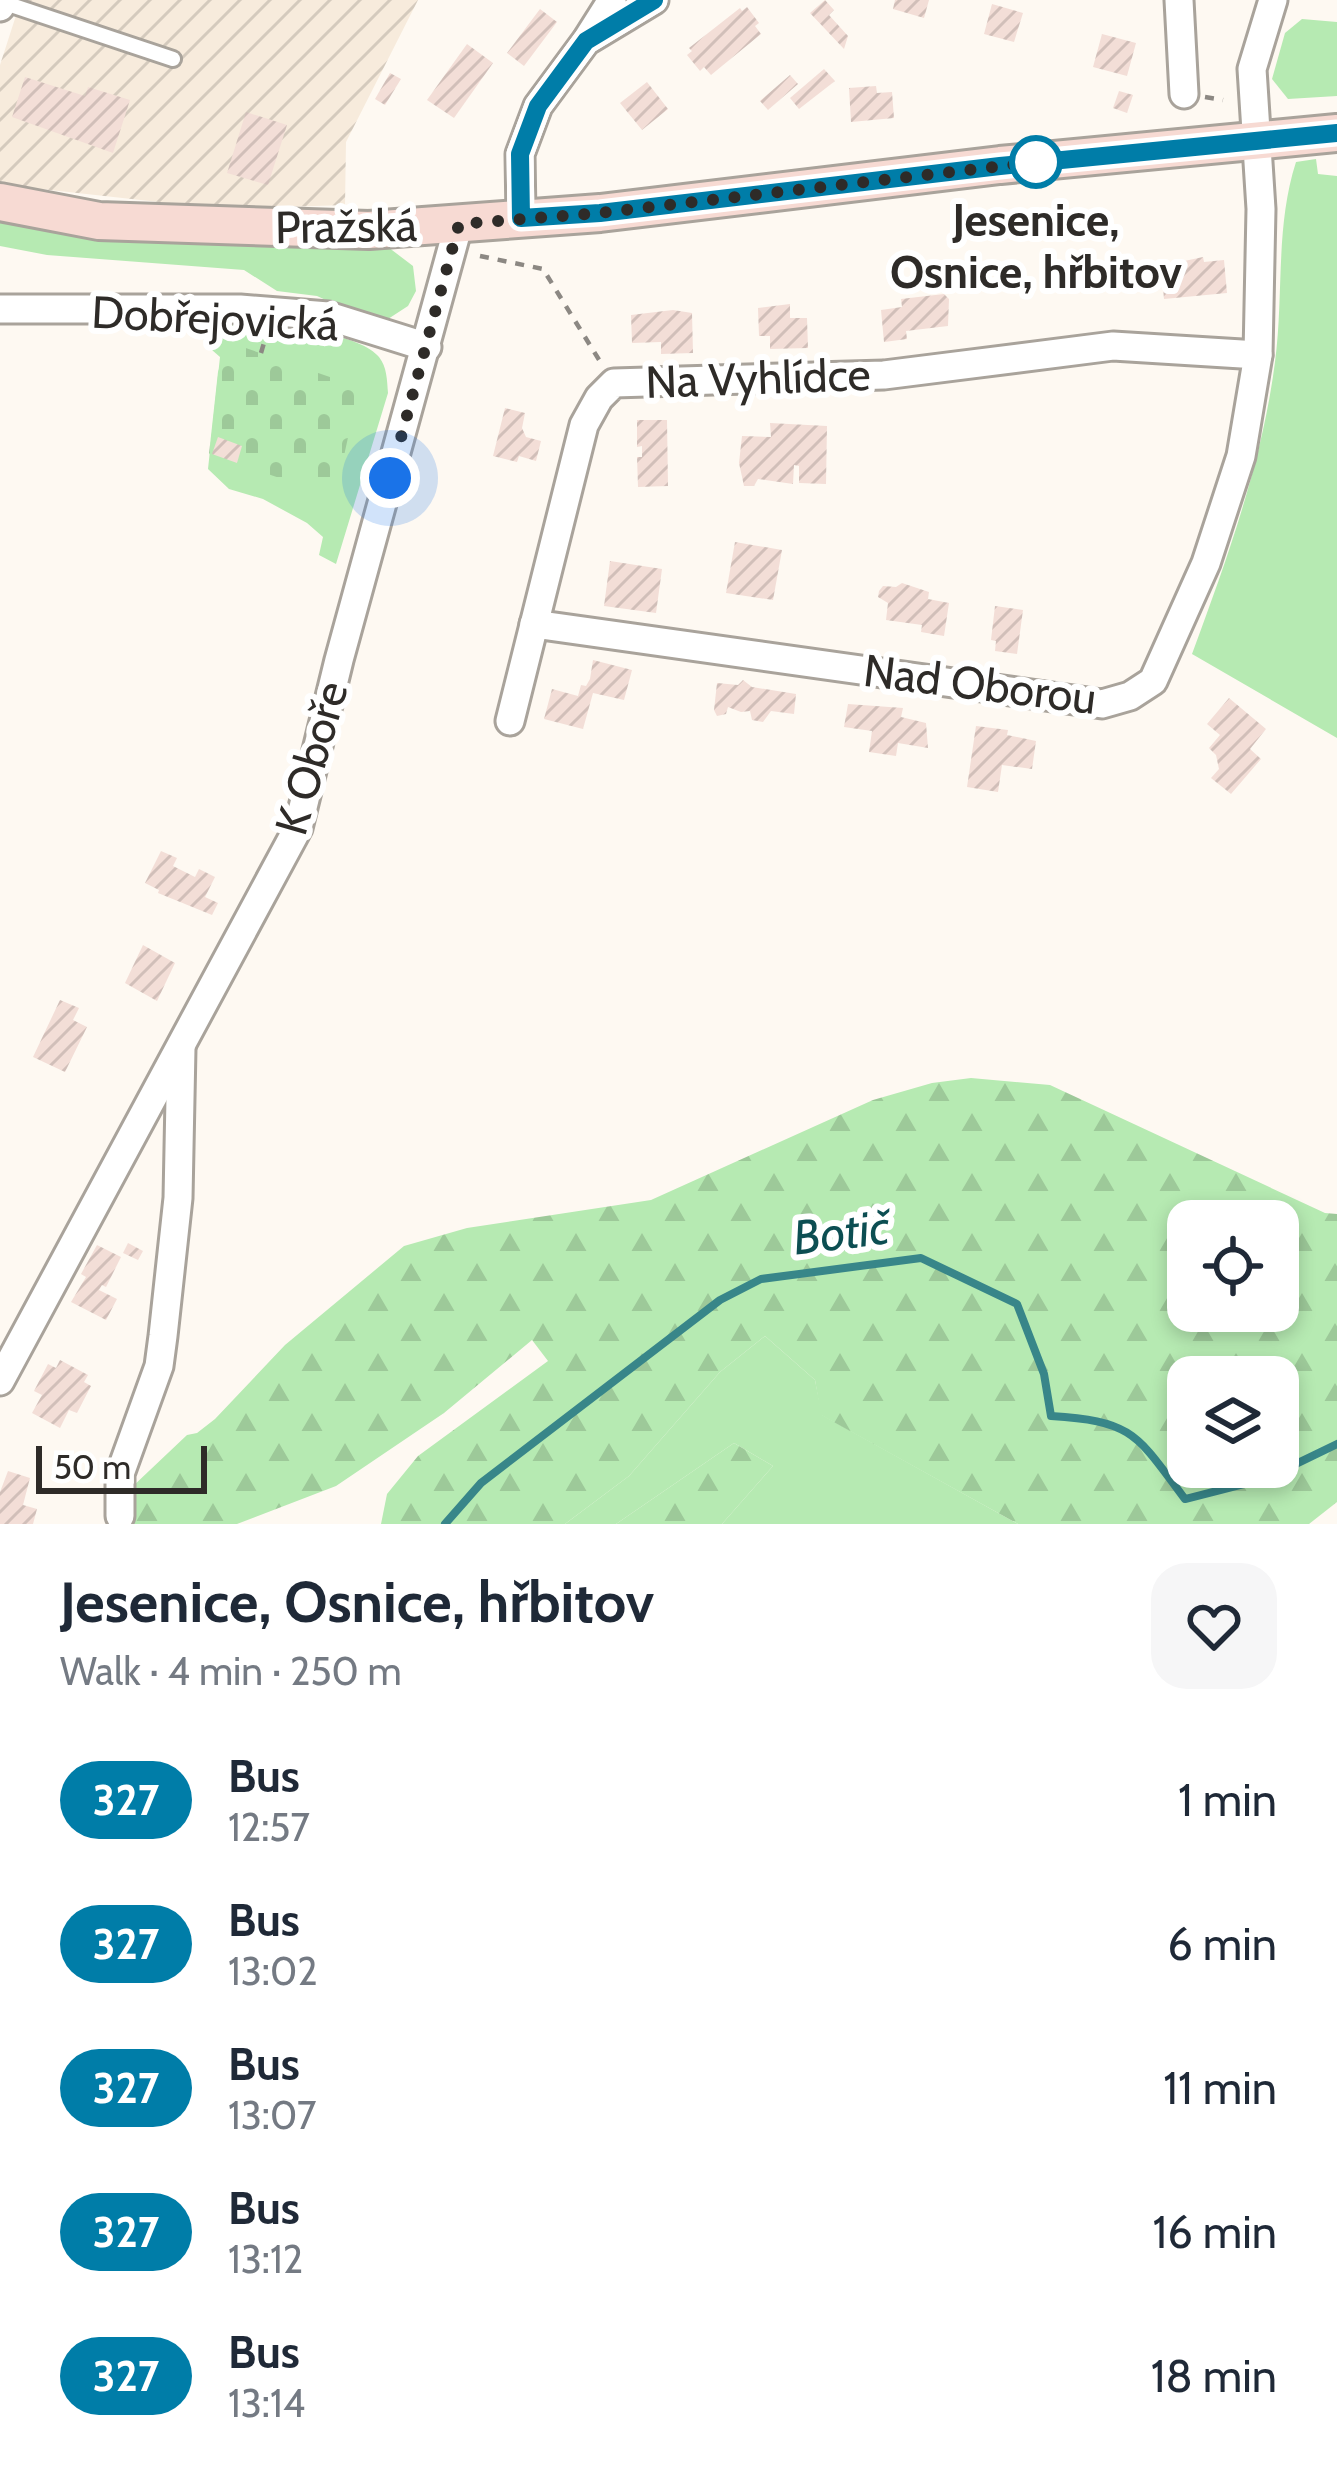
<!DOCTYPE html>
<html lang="en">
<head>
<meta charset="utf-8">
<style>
	:root { --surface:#fff; --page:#f6f6f7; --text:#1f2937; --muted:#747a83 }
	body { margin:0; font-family:Cabin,sans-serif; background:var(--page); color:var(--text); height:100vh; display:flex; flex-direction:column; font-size:45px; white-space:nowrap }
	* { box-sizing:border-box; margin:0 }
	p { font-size:39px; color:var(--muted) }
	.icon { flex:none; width:66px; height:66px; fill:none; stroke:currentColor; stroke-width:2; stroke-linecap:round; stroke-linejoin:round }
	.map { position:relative; height:1524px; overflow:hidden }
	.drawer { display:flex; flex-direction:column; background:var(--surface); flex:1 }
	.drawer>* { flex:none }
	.badge { padding:0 24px; border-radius:39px; font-size:42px; line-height:78px }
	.buttons { position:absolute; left:1167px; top:1200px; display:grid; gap:24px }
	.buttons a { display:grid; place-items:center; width:132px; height:132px; border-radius:24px; background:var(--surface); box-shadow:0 6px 18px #0003; font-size:60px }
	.scale { position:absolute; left:36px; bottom:30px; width:171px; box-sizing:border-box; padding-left:12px; border:6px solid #2e2b28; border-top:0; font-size:33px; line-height:42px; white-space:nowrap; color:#2e2b28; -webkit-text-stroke:9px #fff; paint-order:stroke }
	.you { position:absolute; width:60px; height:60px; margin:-30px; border:9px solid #fff; border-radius:50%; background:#1a73e8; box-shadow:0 0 0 18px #1a73e833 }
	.map>.badge { position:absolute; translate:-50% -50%; box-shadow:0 0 0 6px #fff }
	.round { display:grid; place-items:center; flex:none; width:126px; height:126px; border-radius:36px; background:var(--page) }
	.head { display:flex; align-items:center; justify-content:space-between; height:204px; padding:0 60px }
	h1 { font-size:57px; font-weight:800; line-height:90px }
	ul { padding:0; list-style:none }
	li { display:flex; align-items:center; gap:36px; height:144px; padding:0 60px }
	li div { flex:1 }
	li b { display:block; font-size:45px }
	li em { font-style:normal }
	li .badge { min-width:132px; font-weight:700; text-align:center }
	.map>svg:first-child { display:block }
	.industrial { fill:url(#industrial-furrows) }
	.green { fill:#b6eab2 }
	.forest { fill:url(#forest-firs); fill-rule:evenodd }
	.cemetery { fill:url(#cemetery-stones) }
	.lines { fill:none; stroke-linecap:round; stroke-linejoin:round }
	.stream { stroke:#388689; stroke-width:8 }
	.building { fill:url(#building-hatch) }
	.lane-casing { stroke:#a9a39b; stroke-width:20 }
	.street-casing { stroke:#a9a39b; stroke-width:33 }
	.secondary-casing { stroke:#a9a39b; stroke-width:42 }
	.path { stroke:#8c8883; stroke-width:4.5; stroke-dasharray:9 9; stroke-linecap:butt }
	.lane { stroke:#fff; stroke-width:14 }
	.street { stroke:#fff; stroke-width:27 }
	.secondary { stroke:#f7dad3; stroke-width:36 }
	.line-casing { stroke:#fff; stroke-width:27 }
	.line { stroke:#007da8; stroke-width:18 }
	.walk { stroke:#2e2b28; stroke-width:12; stroke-dasharray:0 21.6 }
	.stop-dot { fill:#fff; stroke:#007da8; stroke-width:6 }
	.labels { text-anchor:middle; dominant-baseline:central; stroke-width:12; stroke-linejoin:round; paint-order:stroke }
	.stop-label { font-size:45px; font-weight:bold; fill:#2e2b28; stroke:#fff }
	.street-label { font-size:45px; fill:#2e2b28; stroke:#fff }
	.water-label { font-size:48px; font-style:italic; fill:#0c4e52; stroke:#fff }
</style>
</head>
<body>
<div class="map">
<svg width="1337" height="1524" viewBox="0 0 1337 1524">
	<defs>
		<pattern id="industrial-furrows" width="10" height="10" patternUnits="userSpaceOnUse" patternTransform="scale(3)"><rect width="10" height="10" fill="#f7ebdc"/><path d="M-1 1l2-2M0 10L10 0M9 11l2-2" fill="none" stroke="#d4cabd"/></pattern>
		<pattern id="forest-firs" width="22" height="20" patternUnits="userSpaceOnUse" patternTransform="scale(3)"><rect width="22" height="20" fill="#b6eab2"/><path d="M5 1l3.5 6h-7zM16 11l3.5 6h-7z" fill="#9dc999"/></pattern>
		<pattern id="cemetery-stones" width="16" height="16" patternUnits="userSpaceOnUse" patternTransform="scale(3)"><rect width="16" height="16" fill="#b6eab2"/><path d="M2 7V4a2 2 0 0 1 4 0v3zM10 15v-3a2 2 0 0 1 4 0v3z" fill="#9dc999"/></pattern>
		<pattern id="building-hatch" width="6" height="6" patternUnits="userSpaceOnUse" patternTransform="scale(3)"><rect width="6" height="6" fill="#f3ded7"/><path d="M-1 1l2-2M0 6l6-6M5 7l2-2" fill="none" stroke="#d1bfb9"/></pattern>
	</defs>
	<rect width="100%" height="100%" fill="#fef9f2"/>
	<polygon class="industrial" points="21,0 418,0 346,142 345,205 222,209 32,188 0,181 0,65"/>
	<g class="green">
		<polygon points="1302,19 1337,22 1337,96 1288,99 1272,79 1285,33"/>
		<path d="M 1316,159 L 1318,174 L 1337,176 L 1337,738 L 1192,654 C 1227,559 1262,463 1275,362 C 1284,295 1275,227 1296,162 Z"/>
		<polygon points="0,219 388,247 413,266 416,291 408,306 388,319 363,317 317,296 277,291 244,270 47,255 0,246"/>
		<path d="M 242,320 C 273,323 360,333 379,357 C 387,367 387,380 388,393 L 336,564 L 319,555 L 323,537 L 307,523 L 263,499 L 229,489 L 208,469 L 220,357 L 204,343 L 201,322 Z"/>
		<polygon points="765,1336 815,1380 822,1415 1018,1524 722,1524 773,1466 734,1443 616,1524 565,1524 629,1476 720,1372"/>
	</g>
	<g class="forest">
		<path d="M 971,1078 L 1050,1085 L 1325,1213 L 1337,1214 L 1337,1502 L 1309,1524 L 1018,1524 L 821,1415 L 815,1380 L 765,1336 L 720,1372 L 629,1476 L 565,1524 L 381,1524 L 387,1494 L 418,1456 L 548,1361 L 532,1340 L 444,1413 L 336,1486 L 237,1524 L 134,1524 L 131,1488 L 187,1435 L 197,1433 L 215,1419 L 285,1345 L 404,1246 L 467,1228 L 651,1200 L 873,1100 L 932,1083 ZM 1188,1221 L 1278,1221 L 1278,1311 L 1188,1311 ZM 1188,1377 L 1278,1377 L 1278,1467 L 1188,1467 Z"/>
		<polygon points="734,1443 773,1466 722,1524 616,1524"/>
	</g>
	<polygon class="cemetery" points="228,342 359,387 335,497 209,454 218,372"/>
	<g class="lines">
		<path class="stream" d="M 445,1524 L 481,1483 L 720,1300 L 761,1279 L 921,1258 L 1017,1304 L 1044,1374 L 1051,1416 C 1134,1421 1137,1435 1185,1499 L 1267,1478 L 1337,1444"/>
	</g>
	<g class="building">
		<polygon points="825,0 834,10 829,15 848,36 844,49 810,13"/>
		<polygon points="895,0 929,0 924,18 893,9"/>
		<polygon points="992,4 1023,13 1014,42 984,34"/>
		<polygon points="747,7 759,23 755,26 761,34 711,75 704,67 700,71 687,55 692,51 689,48 740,8 742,11"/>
		<polygon points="540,9 557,22 524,66 507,53"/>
		<polygon points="1102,34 1136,43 1127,76 1093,67"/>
		<polygon points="467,44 493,63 454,118 427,100"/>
		<polygon points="824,69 835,81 799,109 790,98"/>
		<polygon points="390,73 401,79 385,105 375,99"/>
		<polygon points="790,75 798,84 768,110 760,101"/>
		<polygon points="25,77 85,96 88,87 130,100 113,153 12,117"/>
		<polygon points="647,82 668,109 642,130 620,103"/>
		<polygon points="876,86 877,93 892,92 894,118 851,122 849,88"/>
		<polygon points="1119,91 1133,95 1127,113 1113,108"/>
		<polygon points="246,112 287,125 268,185 227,173"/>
		<polygon points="1203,257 1204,262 1224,260 1227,293 1164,299 1161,266"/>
		<polygon points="944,294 949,299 948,326 906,331 907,339 884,342 881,310 902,307 901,299"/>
		<polygon points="790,304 790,318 807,318 808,348 770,349 770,336 759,336 758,308"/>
		<polygon points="673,310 692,313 693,353 661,354 661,342 632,343 631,315"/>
		<polygon points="505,408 525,413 522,428 526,437 541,441 536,461 519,456 517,462 493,456"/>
		<polygon points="637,420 667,420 668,486 638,487 637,457 642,457 642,446 637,447"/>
		<polygon points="770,423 827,426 826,484 799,483 799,466 794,465 793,484 758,479 754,486 744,486 739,463 742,436 771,437"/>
		<polygon points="218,437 242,446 237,463 212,454"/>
		<polygon points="735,542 782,550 773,600 726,593"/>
		<polygon points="610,561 662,569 656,613 604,606"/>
		<polygon points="902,583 929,592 928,599 949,603 944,636 921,632 922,625 886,620 888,603 878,597 879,591 883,586 896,587"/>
		<polygon points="995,606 1023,610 1017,654 995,651 996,641 991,640"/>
		<polygon points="593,660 632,670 624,700 593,693 583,729 544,719 552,689 578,696 581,685 586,686 590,679"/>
		<polygon points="743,680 752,687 796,694 794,714 771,711 763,722 752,720 750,711 741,712 728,707 726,714 717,716 714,710 717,683 738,685"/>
		<polygon points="1229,698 1266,729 1250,749 1261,759 1231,794 1211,778 1219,769 1216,755 1209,748 1220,735 1207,724"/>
		<polygon points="848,704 903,708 901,717 926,723 928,748 898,743 896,756 869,752 872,731 844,727"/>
		<polygon points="976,726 1008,730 1007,735 1036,741 1032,769 1002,765 998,792 967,787"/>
		<polygon points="161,851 177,858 173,866 195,877 199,869 215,877 205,897 218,903 212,915 158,893 159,890 145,883"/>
		<polygon points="143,945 175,963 157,1001 125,983"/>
		<polygon points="60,1000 79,1008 73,1020 87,1027 65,1072 33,1057"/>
		<polygon points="128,1243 143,1251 138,1260 123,1253"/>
		<polygon points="97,1245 121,1257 106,1287 102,1285 99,1290 117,1299 106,1320 71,1302 86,1277 81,1274"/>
		<polygon points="60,1360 88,1375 84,1382 91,1386 77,1413 69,1410 60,1428 32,1413 42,1395 34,1391 48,1364 56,1368"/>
		<polygon points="8,1471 30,1478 23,1505 37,1509 33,1524 0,1524 0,1492"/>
	</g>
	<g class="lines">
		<defs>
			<polyline id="lane" points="2,2 173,59"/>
			<g id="street">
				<polyline points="1179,0 1184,94"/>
				<polyline points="0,7 2,0"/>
				<polyline points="588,38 612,0"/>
				<polyline points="521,217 520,154 538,106 586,41 654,0"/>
				<polyline points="0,309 240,309 328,316 427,347"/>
				<polyline points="534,624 1102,704 1130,696 1153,681 1206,563 1241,456 1258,355 1261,209 1252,69 1273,0"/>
				<polyline points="510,721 584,425 599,398 614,383 884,375 1113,346 1258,355"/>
				<polyline points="0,1381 298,828 339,660 459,223"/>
				<polyline points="120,1516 120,1474 159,1366 163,1336 178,1198 181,1048"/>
			</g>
			<polyline id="secondary" points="0,202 99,221 369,230 600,213 1000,165 1337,133"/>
		</defs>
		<use href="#lane" class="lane-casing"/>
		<use href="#street" class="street-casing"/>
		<use href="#secondary" class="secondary-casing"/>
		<g class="path">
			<polyline points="1205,97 1223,100"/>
			<polyline points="480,256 543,269 601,363"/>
			<polyline points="261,353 266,336"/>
		</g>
		<use href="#lane" class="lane"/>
		<use href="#street" class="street"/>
		<use href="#secondary" class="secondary"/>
	</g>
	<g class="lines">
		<defs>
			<polyline id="line" points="654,0 586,41 538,106 520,154 521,218 600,213 1000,166 1337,133"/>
		</defs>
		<use href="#line" class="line-casing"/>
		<use href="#line" class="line"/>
		<polyline class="walk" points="390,478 459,224 600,213 1046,161 1036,162"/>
	</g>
	<circle class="stop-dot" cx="1036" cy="162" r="24"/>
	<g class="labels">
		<g class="stop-label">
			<text x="1036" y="220">Jesenice,<tspan x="1036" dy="52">Osnice, hřbitov</tspan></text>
		</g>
		<g class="street-label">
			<text transform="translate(346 226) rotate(-1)">Pražská</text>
			<text transform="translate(215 318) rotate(3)">Dobřejovická</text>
			<text transform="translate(758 378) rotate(-2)">Na Vyhlídce</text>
			<text transform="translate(980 684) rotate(7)">Nad Oborou</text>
			<text transform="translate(311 758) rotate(-74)">K Oboře</text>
		</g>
		<g class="water-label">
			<text transform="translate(841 1232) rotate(-7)">Botič</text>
		</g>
	</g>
</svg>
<div class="buttons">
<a><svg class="icon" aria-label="locate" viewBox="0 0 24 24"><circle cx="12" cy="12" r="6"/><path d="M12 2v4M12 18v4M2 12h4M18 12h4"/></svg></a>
<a><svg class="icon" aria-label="layers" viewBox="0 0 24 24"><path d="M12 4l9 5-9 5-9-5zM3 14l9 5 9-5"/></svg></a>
</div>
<div class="scale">50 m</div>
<div class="you" style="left:390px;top:478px"></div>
</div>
<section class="drawer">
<div class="head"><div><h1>Jesenice, Osnice, hřbitov</h1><p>Walk · 4 min · 250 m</p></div><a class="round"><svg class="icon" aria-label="heart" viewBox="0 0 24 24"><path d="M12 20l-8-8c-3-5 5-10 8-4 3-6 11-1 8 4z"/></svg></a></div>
<ul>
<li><span class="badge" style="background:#007da8;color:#fff">327</span><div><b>Bus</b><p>12:57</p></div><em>1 min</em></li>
<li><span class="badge" style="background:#007da8;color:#fff">327</span><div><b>Bus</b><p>13:02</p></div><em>6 min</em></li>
<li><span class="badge" style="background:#007da8;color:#fff">327</span><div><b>Bus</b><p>13:07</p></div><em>11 min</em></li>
<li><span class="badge" style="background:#007da8;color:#fff">327</span><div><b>Bus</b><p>13:12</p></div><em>16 min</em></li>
<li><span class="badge" style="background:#007da8;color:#fff">327</span><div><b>Bus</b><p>13:14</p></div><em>18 min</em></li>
</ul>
</section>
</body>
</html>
